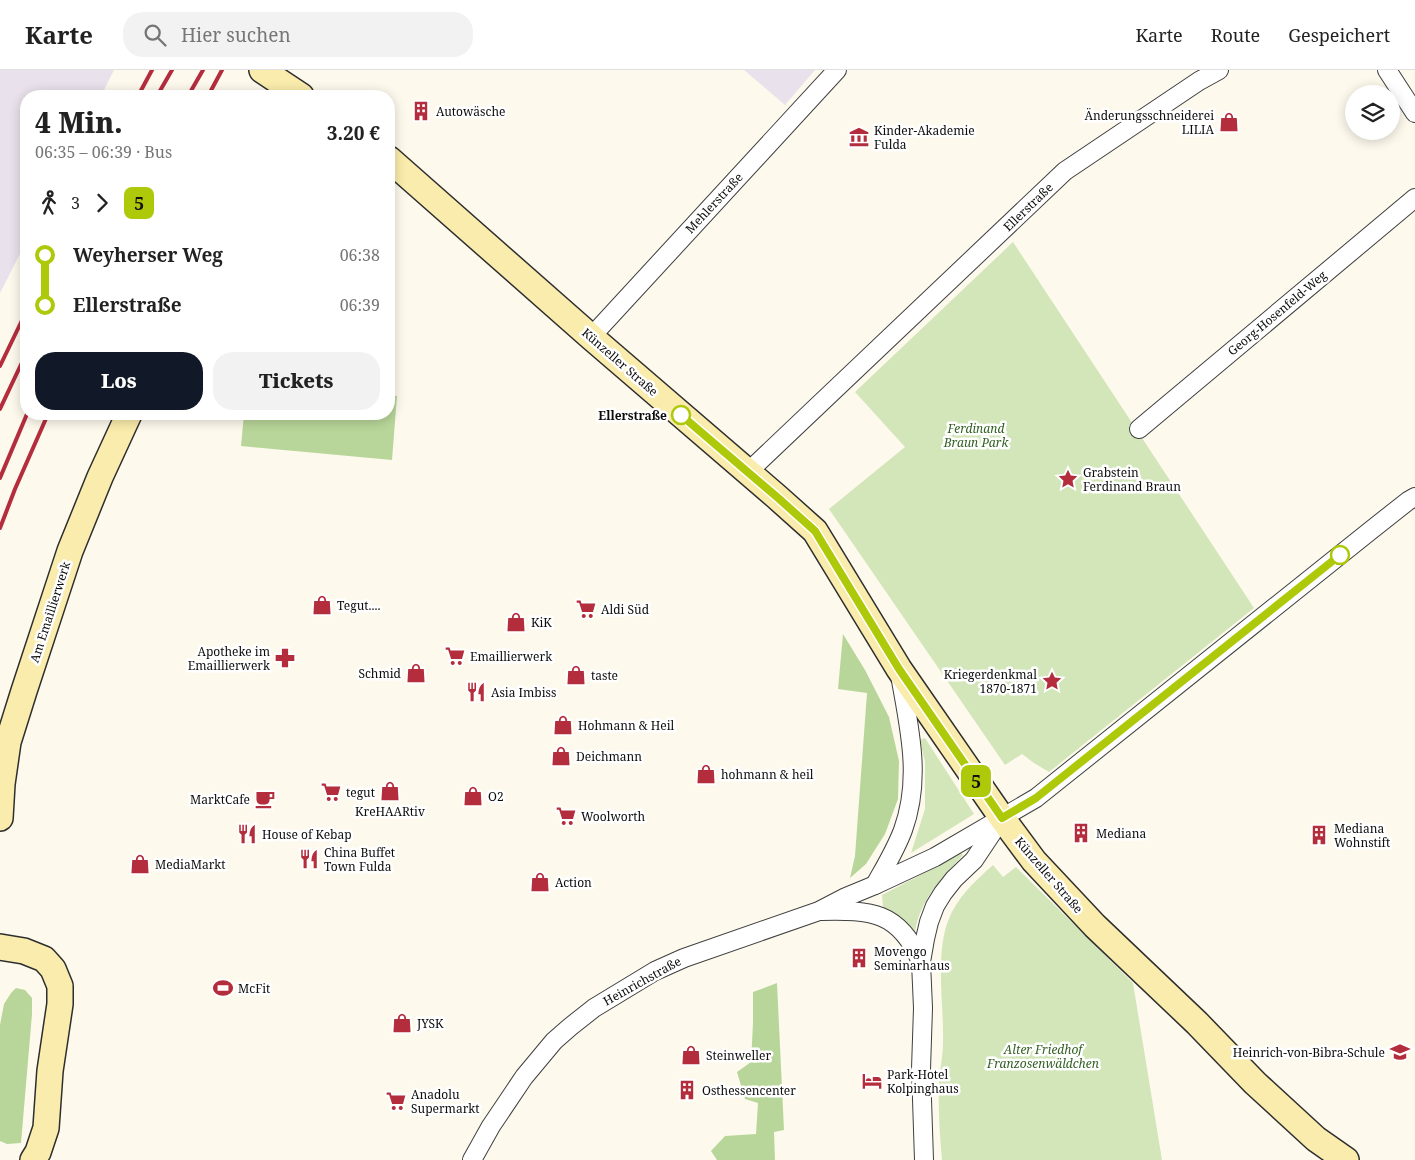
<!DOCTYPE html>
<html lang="de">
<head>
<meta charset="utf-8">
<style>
	:root { --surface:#fff; --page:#f2f2f2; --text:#222; --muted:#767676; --line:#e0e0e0; --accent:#111827 }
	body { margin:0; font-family:"Noto Serif",serif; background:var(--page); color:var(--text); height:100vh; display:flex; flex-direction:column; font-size:19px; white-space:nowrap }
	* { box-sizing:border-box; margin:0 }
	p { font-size:16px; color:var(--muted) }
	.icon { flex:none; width:28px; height:28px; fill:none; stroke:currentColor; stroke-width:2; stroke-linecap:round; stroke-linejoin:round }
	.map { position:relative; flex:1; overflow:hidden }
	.sheet { position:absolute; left:20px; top:20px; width:375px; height:330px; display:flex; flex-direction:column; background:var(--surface); border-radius:20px; box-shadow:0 2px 12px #0003 }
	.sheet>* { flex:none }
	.badge { padding:0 10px; border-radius:8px; font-size:18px; line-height:32px }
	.buttons { position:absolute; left:1345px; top:15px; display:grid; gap:10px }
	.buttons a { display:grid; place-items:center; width:55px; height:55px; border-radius:50%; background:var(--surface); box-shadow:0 2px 12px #0003; font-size:25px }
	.map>.badge { position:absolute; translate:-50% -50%; box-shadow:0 0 0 2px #fff }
	.legs { display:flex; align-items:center; gap:8px; height:55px; padding:0 15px; font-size:16px }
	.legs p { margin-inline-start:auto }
	.overview { display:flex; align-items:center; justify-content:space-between; height:85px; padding:0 15px }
	h1 { font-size:28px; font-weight:800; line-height:38px }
	.button { display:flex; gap:10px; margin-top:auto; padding:10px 15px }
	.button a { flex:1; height:58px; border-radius:20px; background:var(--accent); color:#fff; font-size:20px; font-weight:800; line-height:58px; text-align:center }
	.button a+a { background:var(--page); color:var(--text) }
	ul { padding:0 15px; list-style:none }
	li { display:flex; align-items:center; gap:18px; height:50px; font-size:19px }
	li i { display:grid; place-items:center; width:8px; height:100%; margin:0 6px; background:currentColor }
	li i::after { content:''; width:12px; height:12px; margin:-6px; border:4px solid; border-radius:50%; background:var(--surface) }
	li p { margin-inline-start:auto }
	li:first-child i { background:linear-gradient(#0000 50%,currentColor 0) }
	li:last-child i { background:linear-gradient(currentColor 50%,#0000 0) }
	header { display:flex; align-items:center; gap:30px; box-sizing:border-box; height:70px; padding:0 25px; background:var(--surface); border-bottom:1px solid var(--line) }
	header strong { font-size:24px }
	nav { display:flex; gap:28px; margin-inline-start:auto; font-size:18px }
	.search { width:350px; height:45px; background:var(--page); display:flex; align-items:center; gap:12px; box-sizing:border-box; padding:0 18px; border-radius:20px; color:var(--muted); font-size:19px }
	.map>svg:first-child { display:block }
	.industrial { fill:#e9e1eb }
	.green { fill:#d3e6b9 }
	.forest { fill:#b8d699 }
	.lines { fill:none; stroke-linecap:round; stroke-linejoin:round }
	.minor-casing { stroke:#3f3f3f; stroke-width:20 }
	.secondary-casing { stroke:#2e2e2e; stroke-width:28 }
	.minor { stroke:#fff; stroke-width:18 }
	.secondary { stroke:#faecac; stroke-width:25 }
	.rail { stroke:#b42d3d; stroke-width:4 }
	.line-1-casing { stroke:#fff; stroke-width:11 }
	.line-1 { stroke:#aec90a; stroke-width:8 }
	.stop-1-dot { fill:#fff; stroke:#aec90a; stroke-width:2.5 }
	.labels { text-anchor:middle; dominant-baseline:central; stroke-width:5; stroke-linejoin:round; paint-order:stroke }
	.poi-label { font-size:12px; fill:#0c0c0c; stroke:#fff; text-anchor:start }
	.street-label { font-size:12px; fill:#0c0c0c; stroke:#fff }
	.stop-label { font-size:12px; font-weight:bold; fill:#0c0c0c; stroke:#fff; text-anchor:end }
	.park-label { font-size:12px; font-style:italic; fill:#326021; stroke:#fff }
</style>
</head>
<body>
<header>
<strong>Karte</strong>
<div class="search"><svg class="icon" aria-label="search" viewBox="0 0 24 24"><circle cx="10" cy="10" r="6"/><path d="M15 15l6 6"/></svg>Hier suchen</div>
<nav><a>Karte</a><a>Route</a><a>Gespeichert</a></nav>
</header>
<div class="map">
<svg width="1415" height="1090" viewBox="0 0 1415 1090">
	<rect width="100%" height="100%" fill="#fef9ed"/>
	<g class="industrial">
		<polygon points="0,0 114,0 101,26 26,26 26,172 0,223"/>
		<polygon points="744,0 815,0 785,35"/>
	</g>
	<g class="green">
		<polygon points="1013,172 1254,538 1049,702 1034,693 1022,684 1005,695 829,439 905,377 855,322"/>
		<polygon points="925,668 974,744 911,783 925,739 925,692 920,670"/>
		<path d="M 960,782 L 963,785 C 941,809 920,830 915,862 L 901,848 L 883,837 L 882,825 L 932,799 Z"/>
		<path d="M 993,795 L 1003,807 L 1016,797 L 1133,913 L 1162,1090 L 942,1090 C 940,1066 938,1042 939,1018 C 939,1002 943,987 943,972 C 944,935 935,886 948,851 C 957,827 975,811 993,795 Z"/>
	</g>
	<g class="forest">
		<polygon points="389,325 397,326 392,390 241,376 244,344 389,344"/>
		<polygon points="843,564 865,600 889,647 899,691 898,729 885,764 866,794 850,808 855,786 867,623 838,619"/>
		<polygon points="777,913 784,1060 774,1062 775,1090 717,1090 711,1081 725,1066 756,1064 758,1033 745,1029 737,1002 751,992 753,953 753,922"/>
		<polygon points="16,918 25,920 32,928 32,944 21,1073 7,1074 0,1071 0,955 4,934 11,923"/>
	</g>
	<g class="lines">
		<defs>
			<g id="minor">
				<polyline points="1387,0 1415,43"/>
				<polyline points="591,267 837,0"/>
				<polyline points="1139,359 1415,128"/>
				<polyline points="748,402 1065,101 1199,11 1219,0"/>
				<path d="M 875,815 C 885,797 896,779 903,760 C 922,708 909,657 900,605"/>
				<path d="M 821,841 C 871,840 899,841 921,892"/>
				<polyline points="472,1090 491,1056 524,1007 554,971 570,957 594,938 655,901 684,888 819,841 846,827 875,815 935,787 1036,728 1370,461 1408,431 1415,427"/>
				<polyline points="924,1090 921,999 923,938 921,892 925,869 929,852 935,836 943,823 954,809 974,790 1000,751"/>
			</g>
			<g id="secondary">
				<polyline points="262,0 301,26"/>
				<polyline points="389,89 591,267 777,427 815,461 899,599 1002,748 1034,791 1095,856 1197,953 1255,1013 1316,1069 1346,1090"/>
				<polyline points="0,748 2,714 8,672 24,621 70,481 100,407 129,344"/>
				<polyline points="0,877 24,881 44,889 53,899 60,916 60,934 50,1001 46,1058 38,1082 33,1090"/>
			</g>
		</defs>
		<use href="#minor" class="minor-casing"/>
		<use href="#secondary" class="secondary-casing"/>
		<use href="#minor" class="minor"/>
		<use href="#secondary" class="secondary"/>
		<g class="rail">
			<polyline points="138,26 152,0"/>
			<polyline points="157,26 172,0"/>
			<polyline points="188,26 203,0"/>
			<polyline points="208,26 222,0"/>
			<polyline points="0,296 26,242"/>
			<polyline points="0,339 26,284"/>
			<polyline points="0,408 27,344"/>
			<polyline points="0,458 15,419 48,344"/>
		</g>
	</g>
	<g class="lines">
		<defs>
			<polyline id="line-1" points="681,345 777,427 815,461 899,599 1002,748 1036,728 1340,485"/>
		</defs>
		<use href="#line-1" class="line-1-casing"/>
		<use href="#line-1" class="line-1"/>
	</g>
	<defs>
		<symbol id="building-bare" viewBox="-9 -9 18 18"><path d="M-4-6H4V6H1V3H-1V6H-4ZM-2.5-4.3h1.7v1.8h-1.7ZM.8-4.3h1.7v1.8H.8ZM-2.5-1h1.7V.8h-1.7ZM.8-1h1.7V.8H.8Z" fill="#b42d3d" stroke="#fff" stroke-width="2.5" paint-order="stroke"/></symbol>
		<symbol id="shop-bare" viewBox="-9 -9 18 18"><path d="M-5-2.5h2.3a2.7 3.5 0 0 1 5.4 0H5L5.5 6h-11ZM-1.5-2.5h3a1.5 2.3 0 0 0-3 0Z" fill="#b42d3d" stroke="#fff" stroke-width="2.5" paint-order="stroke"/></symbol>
		<symbol id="museum-bare" viewBox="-9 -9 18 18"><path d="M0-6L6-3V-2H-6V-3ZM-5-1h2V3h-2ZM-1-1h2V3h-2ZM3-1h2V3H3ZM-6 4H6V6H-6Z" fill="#b42d3d" stroke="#fff" stroke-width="2.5" paint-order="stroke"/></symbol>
		<symbol id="sight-bare" viewBox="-9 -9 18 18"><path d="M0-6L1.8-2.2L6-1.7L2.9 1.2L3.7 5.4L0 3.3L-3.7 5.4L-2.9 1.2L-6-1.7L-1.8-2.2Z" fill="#b42d3d" stroke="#fff" stroke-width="2.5" paint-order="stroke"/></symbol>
		<symbol id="supermarket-bare" viewBox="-9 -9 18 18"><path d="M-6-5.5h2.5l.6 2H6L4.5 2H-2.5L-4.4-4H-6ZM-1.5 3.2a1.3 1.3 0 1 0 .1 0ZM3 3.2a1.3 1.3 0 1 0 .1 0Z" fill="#b42d3d" stroke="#fff" stroke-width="2.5" paint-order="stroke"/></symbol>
		<symbol id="pharmacy-bare" viewBox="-9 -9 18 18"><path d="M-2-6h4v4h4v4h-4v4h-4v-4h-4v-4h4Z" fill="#b42d3d" stroke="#fff" stroke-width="2.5" paint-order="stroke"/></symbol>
		<symbol id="restaurant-bare" viewBox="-9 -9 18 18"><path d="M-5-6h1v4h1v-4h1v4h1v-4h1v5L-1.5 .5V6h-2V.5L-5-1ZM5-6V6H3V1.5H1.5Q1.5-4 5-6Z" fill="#b42d3d" stroke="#fff" stroke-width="2.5" paint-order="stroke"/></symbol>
		<symbol id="cafe-bare" viewBox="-9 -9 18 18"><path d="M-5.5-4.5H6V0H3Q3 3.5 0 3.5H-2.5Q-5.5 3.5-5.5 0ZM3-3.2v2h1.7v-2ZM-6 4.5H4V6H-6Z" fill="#b42d3d" stroke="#fff" stroke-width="2.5" paint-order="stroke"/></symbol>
		<symbol id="stadium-bare" viewBox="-9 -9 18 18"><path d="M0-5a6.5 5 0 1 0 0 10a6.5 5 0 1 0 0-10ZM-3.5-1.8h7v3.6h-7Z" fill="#b42d3d" stroke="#fff" stroke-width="2.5" paint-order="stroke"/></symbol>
		<symbol id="school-bare" viewBox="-9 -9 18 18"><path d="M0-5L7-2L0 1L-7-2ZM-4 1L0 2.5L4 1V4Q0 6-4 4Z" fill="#b42d3d" stroke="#fff" stroke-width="2.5" paint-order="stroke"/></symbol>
		<symbol id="hotel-bare" viewBox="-9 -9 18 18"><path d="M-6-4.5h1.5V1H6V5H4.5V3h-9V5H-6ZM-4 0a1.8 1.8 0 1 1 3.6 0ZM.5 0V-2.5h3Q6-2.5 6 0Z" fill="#b42d3d" stroke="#fff" stroke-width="2.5" paint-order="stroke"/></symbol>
	</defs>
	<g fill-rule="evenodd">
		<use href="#building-bare" x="407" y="27" width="28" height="28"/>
		<use href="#shop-bare" x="1215" y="38" width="28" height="28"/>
		<use href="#museum-bare" x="845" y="53" width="28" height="28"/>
		<use href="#sight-bare" x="1054" y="395" width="28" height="28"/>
		<use href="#shop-bare" x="308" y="521" width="28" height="28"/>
		<use href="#supermarket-bare" x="572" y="525" width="28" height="28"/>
		<use href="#shop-bare" x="502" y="538" width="28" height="28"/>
		<use href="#supermarket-bare" x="441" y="572" width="28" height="28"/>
		<use href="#pharmacy-bare" x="271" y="574" width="28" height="28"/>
		<use href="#shop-bare" x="402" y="589" width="28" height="28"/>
		<use href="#shop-bare" x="562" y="591" width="28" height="28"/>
		<use href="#sight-bare" x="1038" y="597" width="28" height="28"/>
		<use href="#restaurant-bare" x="462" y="608" width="28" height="28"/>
		<use href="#shop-bare" x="549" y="641" width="28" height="28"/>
		<use href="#shop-bare" x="547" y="672" width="28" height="28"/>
		<use href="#shop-bare" x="692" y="690" width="28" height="28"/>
		<use href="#shop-bare" x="376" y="707" width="28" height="28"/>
		<use href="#supermarket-bare" x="317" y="708" width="28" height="28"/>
		<use href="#shop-bare" x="459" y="712" width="28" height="28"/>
		<use href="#cafe-bare" x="251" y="715" width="28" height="28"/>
		<use href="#supermarket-bare" x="552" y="732" width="28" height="28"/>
		<use href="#building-bare" x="1067" y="749" width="28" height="28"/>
		<use href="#restaurant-bare" x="233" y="750" width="28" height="28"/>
		<use href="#building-bare" x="1305" y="751" width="28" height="28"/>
		<use href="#restaurant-bare" x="295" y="775" width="28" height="28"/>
		<use href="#shop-bare" x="126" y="780" width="28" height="28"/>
		<use href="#shop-bare" x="526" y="798" width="28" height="28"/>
		<use href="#building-bare" x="845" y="874" width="28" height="28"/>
		<use href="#stadium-bare" x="209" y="904" width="28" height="28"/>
		<use href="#shop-bare" x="388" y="939" width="28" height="28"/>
		<use href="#school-bare" x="1386" y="968" width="28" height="28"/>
		<use href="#shop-bare" x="677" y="971" width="28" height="28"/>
		<use href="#hotel-bare" x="858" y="997" width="28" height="28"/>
		<use href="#building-bare" x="673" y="1006" width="28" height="28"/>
		<use href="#supermarket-bare" x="382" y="1017" width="28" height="28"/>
	</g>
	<g class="stop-1-dot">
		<circle cx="681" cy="345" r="9"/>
		<circle cx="1340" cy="485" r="9"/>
	</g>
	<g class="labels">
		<g class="poi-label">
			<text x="436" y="41">Autowäsche</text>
			<text x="1214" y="45" text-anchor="end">Änderungsschneiderei<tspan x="1214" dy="14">LILIA</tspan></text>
			<text x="874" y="60">Kinder-Akademie<tspan x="874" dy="14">Fulda</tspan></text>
			<text x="1083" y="402">Grabstein<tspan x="1083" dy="14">Ferdinand Braun</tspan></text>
			<text x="337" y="535">Tegut....</text>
			<text x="601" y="539">Aldi Süd</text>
			<text x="531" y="552">KiK</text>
			<text x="270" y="581" text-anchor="end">Apotheke im<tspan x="270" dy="14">Emaillierwerk</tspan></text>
			<text x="470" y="586">Emaillierwerk</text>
			<text x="401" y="603" text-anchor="end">Schmid</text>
			<text x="1037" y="604" text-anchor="end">Kriegerdenkmal<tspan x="1037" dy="14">1870-1871</tspan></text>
			<text x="591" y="605">taste</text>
			<text x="491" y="622">Asia Imbiss</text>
			<text x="578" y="655">Hohmann &amp; Heil</text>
			<text x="576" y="686">Deichmann</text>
			<text x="721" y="704">hohmann &amp; heil</text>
			<text x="346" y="722">tegut</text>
			<text x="488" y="726">O2</text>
			<text x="250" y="729" text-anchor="end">MarktCafe</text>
			<text x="390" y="741" text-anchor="middle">KreHAARtiv</text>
			<text x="581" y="746">Woolworth</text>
			<text x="1334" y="758">Mediana<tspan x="1334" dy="14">Wohnstift</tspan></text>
			<text x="1096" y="763">Mediana</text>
			<text x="262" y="764">House of Kebap</text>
			<text x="324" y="782">China Buffet<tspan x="324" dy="14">Town Fulda</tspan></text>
			<text x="155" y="794">MediaMarkt</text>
			<text x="555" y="812">Action</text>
			<text x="874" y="881">Movengo<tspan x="874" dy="14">Seminarhaus</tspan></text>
			<text x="238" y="918">McFit</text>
			<text x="417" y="953">JYSK</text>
			<text x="1385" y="982" text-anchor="end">Heinrich-von-Bibra-Schule</text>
			<text x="706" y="985">Steinweller</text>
			<text x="887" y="1004">Park-Hotel<tspan x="887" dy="14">Kolpinghaus</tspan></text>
			<text x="702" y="1020">Osthessencenter</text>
			<text x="411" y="1024">Anadolu<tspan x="411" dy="14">Supermarkt</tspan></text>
		</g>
		<g class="street-label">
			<text transform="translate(714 133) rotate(-47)">Mehlerstraße</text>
			<text transform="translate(1028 137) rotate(-44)">Ellerstraße</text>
			<text transform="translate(1277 243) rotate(-40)">Georg-Hosenfeld-Weg</text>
			<text transform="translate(620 292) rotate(41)">Künzeller Straße</text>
			<text transform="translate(50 542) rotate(-72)">Am Emaillierwerk</text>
			<text transform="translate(1049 805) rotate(49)">Künzeller Straße</text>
			<text transform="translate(642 911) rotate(-29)">Heinrichstraße</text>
		</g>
		<g class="stop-label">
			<text x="667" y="345">Ellerstraße</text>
		</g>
		<g class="park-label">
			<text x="976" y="358">Ferdinand<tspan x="976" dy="14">Braun Park</tspan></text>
			<text x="1043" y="979">Alter Friedhof<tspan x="1043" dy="14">Franzosenwäldchen</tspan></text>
		</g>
	</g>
</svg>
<div class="buttons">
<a><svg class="icon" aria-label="layers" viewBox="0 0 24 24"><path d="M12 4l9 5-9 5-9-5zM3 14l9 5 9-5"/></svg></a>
</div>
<b class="badge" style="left:976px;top:711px;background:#aec90a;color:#111">5</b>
<section class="sheet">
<div class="overview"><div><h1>4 Min.</h1><p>06:35 – 06:39 · Bus</p></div><b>3.20 €</b></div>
<div class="legs"><svg class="icon" aria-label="walk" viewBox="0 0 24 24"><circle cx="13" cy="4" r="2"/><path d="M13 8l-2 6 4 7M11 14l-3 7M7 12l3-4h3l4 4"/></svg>3<svg class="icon" aria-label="forward" viewBox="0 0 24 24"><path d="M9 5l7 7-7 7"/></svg><b class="badge" style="background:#aec90a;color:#111">5</b></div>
<ul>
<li><i style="color:#aec90a"></i><b>Weyherser Weg</b><p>06:38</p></li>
<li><i style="color:#aec90a"></i><b>Ellerstraße</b><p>06:39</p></li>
</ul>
<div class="button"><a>Los</a><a>Tickets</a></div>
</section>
</div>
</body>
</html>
